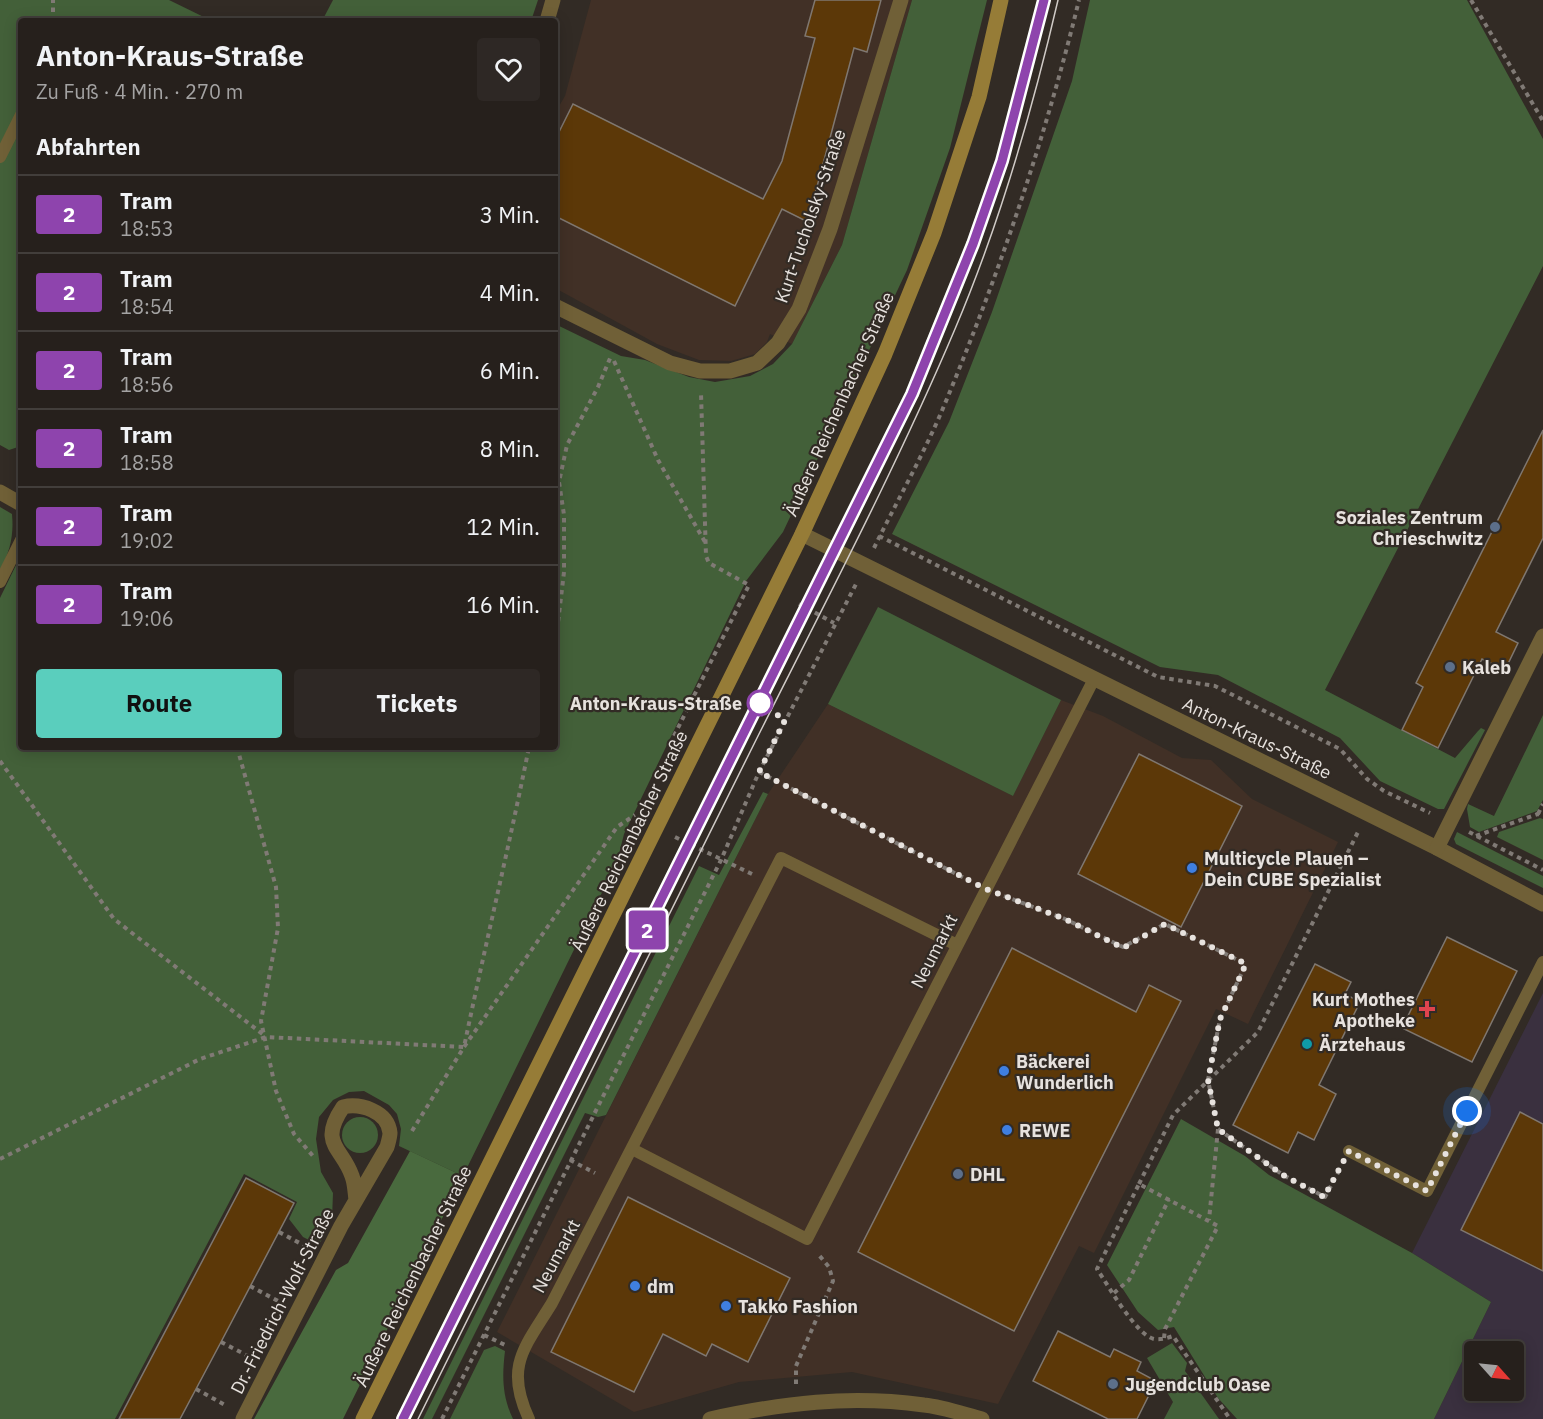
<!DOCTYPE html>
<html lang="de">
<head>
<meta charset="utf-8">
<style>
	:root { --surface:#26201c; --page:#2e2825; --text:#f1f3f6; --muted:#a4a3a3; --line:#423e3b; --accent:#5acebd }
	body { margin:0; font-family:"IBM Plex Sans",sans-serif; background:var(--page); color:var(--text); height:100vh; display:flex; flex-direction:column; font-size:22px; white-space:nowrap }
	* { box-sizing:border-box; margin:0 }
	p { font-size:20px; color:var(--muted) }
	.icon { flex:none; width:33px; height:33px; fill:none; stroke:currentColor; stroke-width:2; stroke-linecap:round; stroke-linejoin:round }
	.map { position:relative; flex:1; overflow:hidden }
	.panel { position:absolute; left:18px; top:18px; width:540px; height:732px; display:flex; flex-direction:column; background:var(--surface); border-radius:6px; box-shadow:0 3px 15px #0003,0 0 0 2px var(--line) }
	.panel>* { flex:none }
	.badge { padding:0 12px; border-radius:4px; font-size:21px; line-height:39px }
	.needle { width:39px; rotate:117deg }
	.controls { position:absolute; left:1464px; top:1341px; display:grid; gap:12px }
	.controls a { display:grid; place-items:center; width:60px; height:60px; border-radius:6px; background:var(--surface); box-shadow:0 3px 15px #0003,0 0 0 2px var(--line); font-size:30px }
	.you { position:absolute; width:30px; height:30px; margin:-15px; border:4px solid #fff; border-radius:50%; background:#1a73e8; box-shadow:0 0 0 9px #1a73e833 }
	.map>.badge { position:absolute; translate:-50% -50%; box-shadow:0 0 0 3px #fff }
	h2 { padding:0 18px; font-size:22px; line-height:54px }
	.round { display:grid; place-items:center; flex:none; width:63px; height:63px; border-radius:6px; background:var(--page) }
	.head { display:flex; align-items:center; justify-content:space-between; height:102px; padding:0 18px }
	h1 { font-size:28px; font-weight:700; line-height:45px }
	.action { display:flex; gap:12px; margin-top:auto; padding:12px 18px }
	.action a { flex:1; height:69px; border-radius:6px; background:var(--accent); color:#111; font-size:24px; font-weight:700; line-height:69px; text-align:center }
	.action a+a { background:var(--page); color:var(--text) }
	ul { padding:0; list-style:none }
	li { display:flex; align-items:center; gap:18px; height:78px; padding:0 18px; border-top:2px solid var(--line) }
	li div { flex:1 }
	li b { display:block; font-size:22px }
	li em { font-style:normal }
	li .badge { min-width:66px; font-weight:700; text-align:center }
	.map>svg:first-child { display:block }
	.commercial { fill:#413026 }
	.education { fill:#3a303f; fill-rule:evenodd }
	.green { fill:#436039 }
	.forest { fill:#496a3e }
	.building { fill:#5c3808; stroke:#7f7770; stroke-width:1.5 }
	.lines { fill:none; stroke-linecap:round; stroke-linejoin:round }
	.path { stroke:#807a75; stroke-width:4; stroke-dasharray:4.5 4.5; stroke-linecap:butt }
	.lane { stroke:#706037; stroke-width:12 }
	.street { stroke:#706037; stroke-width:15 }
	.secondary { stroke:#967c37; stroke-width:15 }
	.tram { stroke:#d0cbc7; stroke-width:1.5 }
	.line-casing { stroke:#fff; stroke-width:14 }
	.line { stroke:#8e44ad; stroke-width:9 }
	.walk { stroke:#e7e2de; stroke-width:6; stroke-dasharray:0 10.8 }
	.service-dot { fill:#5c6f8a; stroke:#322b25; stroke-width:2 }
	.stop-dot { fill:#fff; stroke:#8e44ad; stroke-width:3 }
	.shop-dot { fill:#3f7fe0; stroke:#322b25; stroke-width:2 }
	.health-dot { fill:#e0444e; stroke:#322b25; stroke-width:2 }
	.culture-dot { fill:#0f9aa8; stroke:#322b25; stroke-width:2 }
	.labels { text-anchor:middle; dominant-baseline:central; stroke-width:4.5; stroke-linejoin:round; paint-order:stroke }
	.street-label { font-size:18px; fill:#e7e2de; stroke:#322b25 }
	.poi-label { font-size:18px; font-weight:bold; fill:#e7e2de; stroke:#322b25; text-anchor:start }
	.stop-label { font-size:18px; font-weight:bold; fill:#e7e2de; stroke:#322b25; text-anchor:end }
</style>
</head>
<body>
<div class="map">
<svg width="1543" height="1419" viewBox="0 0 1543 1419">
	<rect width="100%" height="100%" fill="#322b25"/>
	<g class="commercial">
		<polygon points="591,0 912,0 842,245 792,344 770,334 767,342 755,354 731,361 699,360 657,344 555,288 555,113 565,96"/>
		<polygon points="1061,700 1103,716 1182,758 1211,760 1252,799 1338,842 1248,1024 1216,1009 1094,1253 1079,1246 998,1404 852,1372 739,1382 634,1412 497,1332 768,794 828,704 1013,796"/>
	</g>
	<path class="education" d="M 1543,993 L 1543,1419 L 1434,1419 L 1491,1302 L 1412,1253 ZM 1474,1352 L 1514,1352 L 1514,1390 L 1474,1390 Z"/>
	<g class="green">
		<polygon points="0,0 169,0 212,21 21,21 21,446 9,450 0,445"/>
		<polygon points="333,0 538,0 531,21 322,21"/>
		<polygon points="912,0 987,0 950,148 907,270 783,532 746,581 624,834 617,862 463,1176 399,1146 401,1129 397,1114 389,1105 364,1091 349,1092 333,1100 319,1117 316,1139 321,1172 333,1193 332,1219 319,1245 303,1237 289,1219 297,1202 244,1174 115,1419 0,1419 0,598 21,555 21,747 555,747 555,324 621,356 645,360 689,377 715,382 750,376 773,364 792,344 842,245"/>
		<polygon points="1090,0 1467,0 1543,139 1543,266 1325,690 1455,758 1478,731 1481,728 1485,730 1444,809 1438,809 1380,781 1340,738 1218,675 1160,667 892,534 949,422 992,312 1072,81"/>
		<path d="M 0,507 L 12,514 C 14,535 10,552 0,570 Z"/>
		<polygon points="878,607 1061,700 1013,796 828,704"/>
		<polygon points="1543,715 1543,800 1537,811 1479,832 1470,827 1467,809 1468,804 1494,816"/>
		<polygon points="763,792 768,794 606,1115 598,1117 585,1113 432,1419 423,1419 699,866 719,875"/>
		<polygon points="1540,818 1543,819 1543,860 1497,837 1499,832"/>
		<polygon points="1457,832 1543,876 1543,888 1456,844 1454,839"/>
		<circle cx="360" cy="1135" r="18"/>
		<polygon points="1181,1119 1245,1156 1269,1175 1412,1253 1491,1302 1434,1419 1237,1419 1218,1398 1174,1327 1158,1330 1138,1312 1107,1265"/>
		<polygon points="1172,1343 1187,1363 1185,1371 1219,1419 1164,1419 1173,1402 1147,1358"/>
		<path d="M 495,1346 L 505,1351 C 502,1376 502,1396 513,1419 L 450,1419 L 484,1350 Z"/>
	</g>
	<polygon class="forest" points="410,1151 463,1176 343,1419 254,1419 336,1270 348,1263"/>
	<g class="building">
		<polygon points="815,0 881,0 867,52 854,48 815,194 823,198 810,223 782,209 735,306 555,216 555,140 573,104 763,199 782,161 815,38 805,36"/>
		<polygon points="1543,430 1543,538 1496,632 1518,643 1505,670 1482,659 1438,748 1402,730 1423,687 1416,683"/>
		<polygon points="1139,754 1242,806 1181,927 1078,874"/>
		<polygon points="1447,937 1517,971 1472,1062 1402,1028"/>
		<polygon points="1012,948 1136,1012 1149,985 1181,1001 1014,1331 858,1252"/>
		<polygon points="1315,964 1351,982 1345,994 1360,1002 1319,1085 1336,1094 1314,1140 1298,1132 1288,1153 1233,1125"/>
		<polygon points="1520,1112 1543,1124 1543,1271 1461,1230"/>
		<polygon points="246,1178 294,1203 221,1342 180,1419 119,1419"/>
		<polygon points="628,1197 790,1278 748,1362 712,1344 706,1356 663,1334 634,1392 551,1352"/>
		<polygon points="1058,1331 1110,1357 1114,1349 1141,1362 1137,1371 1156,1381 1137,1419 1108,1419 1033,1381"/>
	</g>
	<g class="lines">
		<g class="path">
			<polyline points="1471,0 1543,121"/>
			<polyline points="53,21 53,0"/>
			<polyline points="614,361 658,460 705,542"/>
			<polyline points="879,536 1158,677 1215,686 1340,749 1367,779 1384,791 1430,813"/>
			<path d="M 874,548 C 896,503 921,459 941,413 C 997,280 1045,140 1079,0"/>
			<polyline points="799,604 834,623"/>
			<polyline points="555,648 564,572 564,515 559,482 567,445 598,387 611,356"/>
			<polyline points="670,744 749,585 709,563 706,556 701,393"/>
			<polyline points="237,747 276,887 278,928 261,1021 276,1091 294,1134 313,1156"/>
			<polyline points="0,761 114,919 265,1036"/>
			<polyline points="759,772 970,881"/>
			<polyline points="1538,814 1543,804"/>
			<polyline points="1469,832 1543,870"/>
			<polyline points="1476,836 1538,814 1543,817"/>
			<polyline points="675,837 752,874"/>
			<polyline points="1004,896 1065,919 1123,947 1165,924 1246,964 1220,1019 1208,1080 1218,1129 1209,1220"/>
			<polyline points="1218,1129 1283,1175 1325,1197 1340,1169"/>
			<polyline points="412,1131 464,1047 617,827 635,815"/>
			<path d="M 0,1159 L 200,1059 L 266,1037 L 464,1047 C 485,946 509,847 529,747"/>
			<polyline points="570,1160 595,1173"/>
			<polyline points="1139,1184 1173,1115 1258,1032 1358,832"/>
			<polyline points="279,1232 307,1247"/>
			<polyline points="250,1286 278,1301"/>
			<polyline points="1114,1293 1129,1280 1169,1199"/>
			<polyline points="484,1335 505,1345"/>
			<path d="M 1164,1338 L 1165,1329 L 1218,1226 L 1139,1184 L 1097,1269 C 1108,1285 1136,1335 1154,1339 C 1161,1340 1167,1338 1173,1336 L 1230,1419"/>
			<polyline points="221,1342 250,1357"/>
			<polyline points="796,1384 796,1366 833,1281 829,1267 818,1254"/>
			<polyline points="196,1389 227,1406"/>
			<polyline points="442,1419 721,860 759,772 856,584"/>
		</g>
		<g class="lane">
			<polyline points="0,157 21,115"/>
			<polyline points="0,582 21,540"/>
			<polyline points="632,1149 807,1239 1094,679"/>
			<polyline points="1349,1151 1427,1191 1543,962"/>
			<path d="M 529,1419 C 504,1366 525,1347 552,1303 L 781,858 L 957,945"/>
		</g>
		<g class="street">
			<polyline points="547,21 553,0"/>
			<polyline points="555,306 670,363 700,371 730,371 757,363 778,343 799,309 830,229 901,0"/>
			<polyline points="0,492 21,504"/>
			<polyline points="802,534 1437,848 1543,904"/>
			<polyline points="1437,848 1543,636"/>
			<path d="M 243,1419 L 341,1226 L 387,1147 C 388,1143 390,1137 390,1133 C 388,1111 360,1103 343,1107 C 318,1144 342,1147 352,1176 C 355,1184 355,1193 356,1200"/>
			<path d="M 710,1419 C 783,1403 849,1395 924,1405 C 943,1407 963,1414 982,1419"/>
		</g>
		<polyline class="secondary" points="363,1419 802,534 885,354 934,233 979,97 1001,0"/>
		<g class="tram">
			<path d="M 403,1419 L 912,394 C 968,262 1011,140 1044,0"/>
			<path d="M 418,1419 C 531,1192 644,965 757,738 C 825,603 896,468 955,329 C 1000,223 1032,112 1058,0"/>
		</g>
	</g>
	<g class="lines">
		<defs>
			<polyline id="line" points="403,1419 912,394 973,244 1002,161 1044,0"/>
		</defs>
		<use href="#line" class="line-casing"/>
		<use href="#line" class="line"/>
		<polyline class="walk" points="760,703 785,720 759,772 986,889 1065,919 1123,948 1165,924 1246,964 1220,1019 1208,1080 1218,1129 1283,1175 1324,1197 1349,1151 1427,1191 1467,1111"/>
	</g>
	<g class="service-dot">
		<circle cx="1495" cy="527" r="6"/>
		<circle cx="1450" cy="667" r="6"/>
		<circle cx="958" cy="1174" r="6"/>
		<circle cx="1113" cy="1384" r="6"/>
	</g>
	<circle class="stop-dot" cx="760" cy="703" r="12"/>
	<g class="shop-dot">
		<circle cx="1192" cy="868" r="6"/>
		<circle cx="1004" cy="1071" r="6"/>
		<circle cx="1007" cy="1130" r="6"/>
		<circle cx="635" cy="1286" r="6"/>
		<circle cx="726" cy="1306" r="6"/>
	</g>
	<path class="health-dot" d="M1424 1000h6v6h6v6h-6v6h-6v-6h-6v-6h6z"/>
	<circle class="culture-dot" cx="1307" cy="1044" r="6"/>
	<g class="labels">
		<g class="street-label">
			<text transform="translate(810 216) rotate(-71)">Kurt-Tucholsky-Straße</text>
			<text transform="translate(839 404) rotate(-66)">Äußere Reichenbacher Straße</text>
			<text transform="translate(1257 738) rotate(26)">Anton-Kraus-Straße</text>
			<text transform="translate(629 841) rotate(-64)">Äußere Reichenbacher Straße</text>
			<text transform="translate(934 951) rotate(-63)">Neumarkt</text>
			<text transform="translate(556 1256) rotate(-62)">Neumarkt</text>
			<text transform="translate(413 1276) rotate(-64)">Äußere Reichenbacher Straße</text>
			<text transform="translate(282 1301) rotate(-63)">Dr.-Friedrich-Wolf-Straße</text>
		</g>
		<g class="poi-label">
			<text x="1483" y="517" text-anchor="end">Soziales Zentrum<tspan x="1483" dy="21">Chrieschwitz</tspan></text>
			<text x="1462" y="667">Kaleb</text>
			<text x="1204" y="858">Multicycle Plauen –<tspan x="1204" dy="21">Dein CUBE Spezialist</tspan></text>
			<text x="1415" y="999" text-anchor="end">Kurt Mothes<tspan x="1415" dy="21">Apotheke</tspan></text>
			<text x="1319" y="1044">Ärztehaus</text>
			<text x="1016" y="1061">Bäckerei<tspan x="1016" dy="21">Wunderlich</tspan></text>
			<text x="1019" y="1130">REWE</text>
			<text x="970" y="1174">DHL</text>
			<text x="647" y="1286">dm</text>
			<text x="738" y="1306">Takko Fashion</text>
			<text x="1125" y="1384">Jugendclub Oase</text>
		</g>
		<g class="stop-label">
			<text x="742" y="703">Anton-Kraus-Straße</text>
		</g>
	</g>
</svg>
<div class="controls">
<a><svg class="needle" viewBox="-14 -14 28 28"><path d="M0-13l5 13h-10z" fill="#e53935"/><path d="M0 13l5-13h-10z" fill="#a4a3a3"/></svg></a>
</div>
<div class="you" style="left:1467px;top:1111px"></div>
<b class="badge" style="left:647px;top:930px;background:#8e44ad;color:#fff">2</b>
<section class="panel">
<div class="head"><div><h1>Anton-Kraus-Straße</h1><p>Zu Fuß · 4 Min. · 270 m</p></div><a class="round"><svg class="icon" aria-label="heart" viewBox="0 0 24 24"><path d="M12 20l-8-8c-3-5 5-10 8-4 3-6 11-1 8 4z"/></svg></a></div>
<h2>Abfahrten</h2>
<ul>
<li><span class="badge" style="background:#8e44ad;color:#fff">2</span><div><b>Tram</b><p>18:53</p></div><em>3 Min.</em></li>
<li><span class="badge" style="background:#8e44ad;color:#fff">2</span><div><b>Tram</b><p>18:54</p></div><em>4 Min.</em></li>
<li><span class="badge" style="background:#8e44ad;color:#fff">2</span><div><b>Tram</b><p>18:56</p></div><em>6 Min.</em></li>
<li><span class="badge" style="background:#8e44ad;color:#fff">2</span><div><b>Tram</b><p>18:58</p></div><em>8 Min.</em></li>
<li><span class="badge" style="background:#8e44ad;color:#fff">2</span><div><b>Tram</b><p>19:02</p></div><em>12 Min.</em></li>
<li><span class="badge" style="background:#8e44ad;color:#fff">2</span><div><b>Tram</b><p>19:06</p></div><em>16 Min.</em></li>
</ul>
<div class="action"><a>Route</a><a>Tickets</a></div>
</section>
</div>
</body>
</html>
